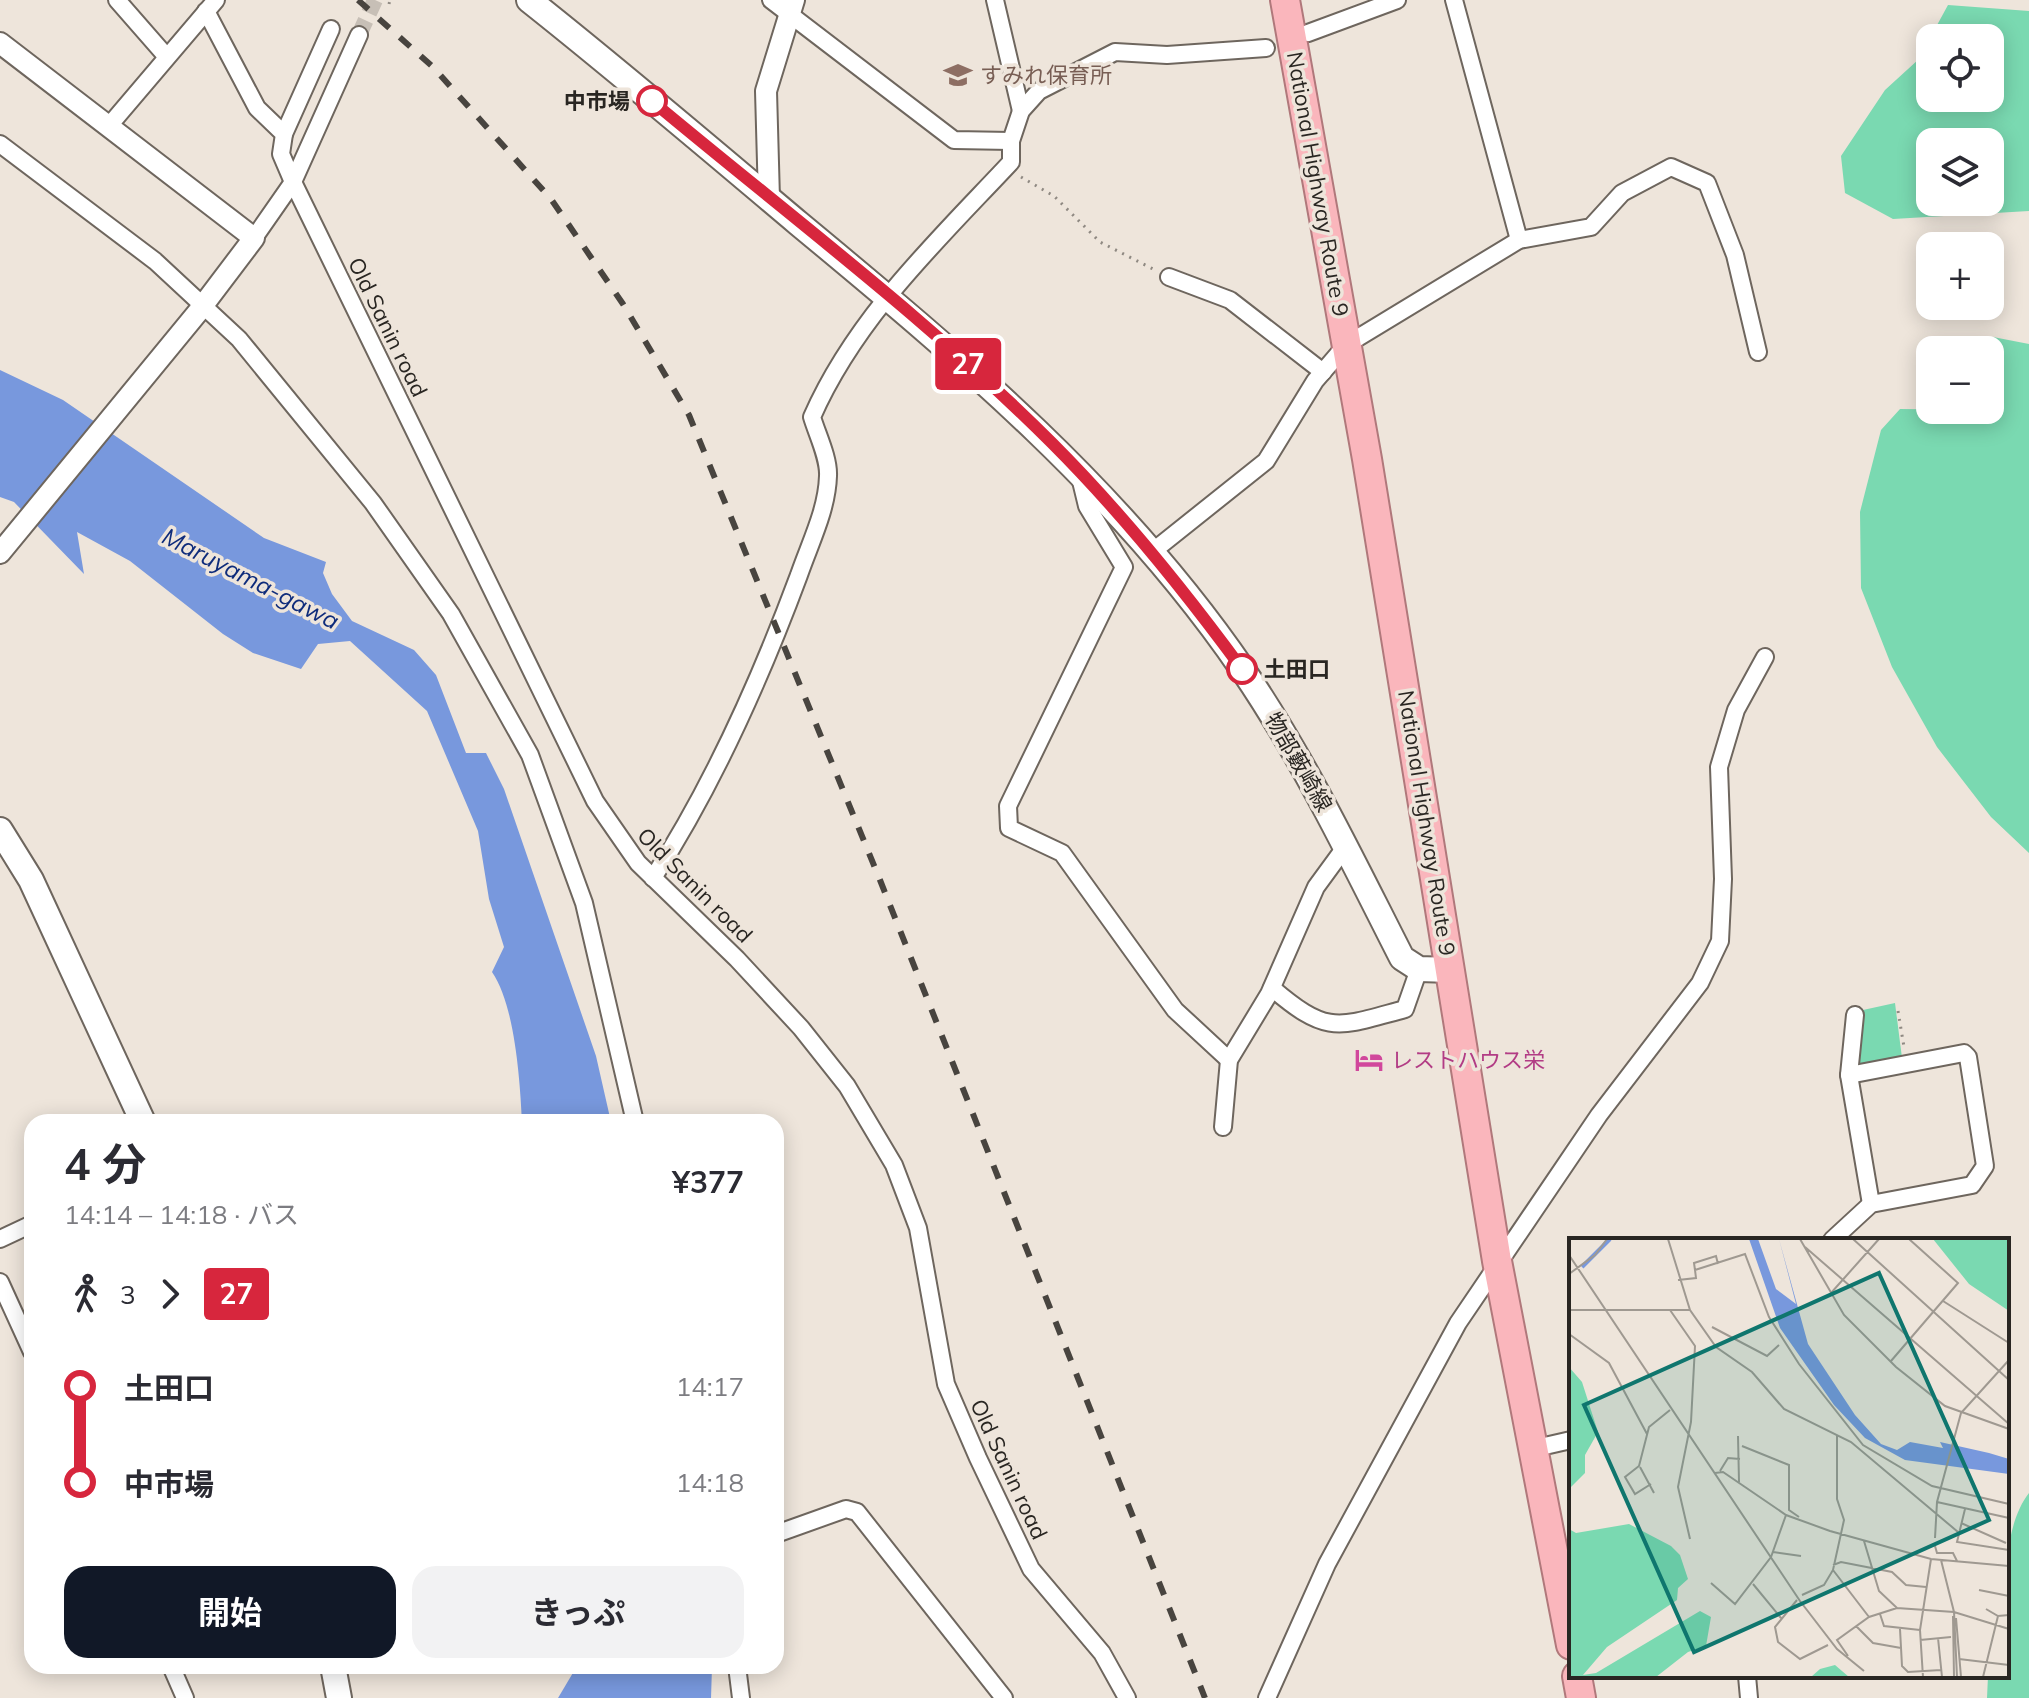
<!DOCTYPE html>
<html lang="ja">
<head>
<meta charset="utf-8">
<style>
	:root { --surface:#fff; --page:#f2f2f3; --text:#2b2b33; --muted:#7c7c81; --accent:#111827 }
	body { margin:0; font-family:Mulish,"Noto Sans JP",sans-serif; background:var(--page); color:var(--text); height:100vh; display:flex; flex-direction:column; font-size:30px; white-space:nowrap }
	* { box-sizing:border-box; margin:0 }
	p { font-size:26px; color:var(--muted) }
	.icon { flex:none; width:44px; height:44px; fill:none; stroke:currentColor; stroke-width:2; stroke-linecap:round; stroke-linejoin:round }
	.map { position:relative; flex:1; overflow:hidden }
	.drawer { position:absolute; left:24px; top:1114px; width:760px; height:560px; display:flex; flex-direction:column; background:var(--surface); border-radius:24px; box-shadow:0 4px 20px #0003 }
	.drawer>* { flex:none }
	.badge { padding:0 16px; border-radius:6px; font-size:28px; line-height:52px }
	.tools { position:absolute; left:1916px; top:24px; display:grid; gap:16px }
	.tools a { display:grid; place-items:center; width:88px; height:88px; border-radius:16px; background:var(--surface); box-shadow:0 4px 20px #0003; font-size:40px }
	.map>.badge { position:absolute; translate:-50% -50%; box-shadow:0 0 0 4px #fff }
	.legs { display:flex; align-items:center; gap:12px; height:88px; padding:0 40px; font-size:26px }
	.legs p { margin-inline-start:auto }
	.summary { display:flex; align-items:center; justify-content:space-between; height:136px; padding:0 40px }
	h1 { font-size:44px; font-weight:700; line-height:60px }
	.cta { display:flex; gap:16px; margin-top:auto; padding:16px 40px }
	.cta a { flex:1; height:92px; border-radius:24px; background:var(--accent); color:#fff; font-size:32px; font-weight:700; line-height:92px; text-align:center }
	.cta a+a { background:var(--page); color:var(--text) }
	ul { padding:0 40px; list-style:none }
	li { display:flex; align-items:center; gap:28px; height:96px; font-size:30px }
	li i { display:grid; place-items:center; width:12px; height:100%; margin:0 10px; background:currentColor }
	li i::after { content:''; width:20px; height:20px; margin:-10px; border:6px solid; border-radius:50%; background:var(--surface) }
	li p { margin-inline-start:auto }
	li:first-child i { background:linear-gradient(#0000 50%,currentColor 0) }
	li:last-child i { background:linear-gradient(currentColor 50%,#0000 0) }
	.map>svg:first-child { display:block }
	.green { fill:#7ad9b1; fill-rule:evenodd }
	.water { fill:#7898dd }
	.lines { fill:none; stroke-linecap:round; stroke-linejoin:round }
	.minor-tunnel { stroke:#c7bfb6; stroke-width:16; stroke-dasharray:16 8; stroke-linecap:butt }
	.minor-casing { stroke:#6e665e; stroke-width:20 }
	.tertiary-casing { stroke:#6e665e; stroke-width:24 }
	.secondary-casing { stroke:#6e665e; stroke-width:28 }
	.trunk-casing { stroke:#b0787b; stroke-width:32 }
	.path { stroke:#8f8982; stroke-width:3; stroke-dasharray:2 6; stroke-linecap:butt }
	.minor { stroke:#fff; stroke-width:16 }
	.tertiary { stroke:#fff; stroke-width:20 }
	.secondary { stroke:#fff; stroke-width:24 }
	.trunk { stroke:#fab6bc; stroke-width:28 }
	.rail { stroke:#48443f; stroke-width:6; stroke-dasharray:14 14; stroke-linecap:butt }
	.line-1-casing { stroke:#fff; stroke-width:18 }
	.line-1 { stroke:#d7263d; stroke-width:12 }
	.stop-1-dot { fill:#fff; stroke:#d7263d; stroke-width:4 }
	.labels { text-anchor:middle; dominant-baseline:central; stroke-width:7; stroke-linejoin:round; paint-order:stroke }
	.education-label { font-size:22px; fill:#785e54; stroke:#eee5db; text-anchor:start }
	.stop-label { font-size:22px; font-weight:bold; fill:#292622; stroke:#eee5db; text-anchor:end }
	.street-label { font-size:22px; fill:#292622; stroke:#eee5db }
	.hotel-label { font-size:22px; fill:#b23c85; stroke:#eee5db; text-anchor:start }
	.water-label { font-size:24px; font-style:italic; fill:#0f2c7b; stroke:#eee5db }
	.inset-river { fill:none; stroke:#7898dd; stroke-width:4 }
	.inset-road { fill:none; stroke:#9f9991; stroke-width:2 }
	.view { fill:#0f766e; fill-opacity:0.15; stroke:#0f766e; stroke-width:4 }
	.inset-edge { fill:none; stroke:#292622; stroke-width:4 }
</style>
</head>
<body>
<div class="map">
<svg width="2029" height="1698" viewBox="0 0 2029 1698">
	<rect width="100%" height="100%" fill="#eee5db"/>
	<g class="green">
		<path d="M 1948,5 L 2029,11 L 2029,211 L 1893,219 L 1845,193 L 1841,156 L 1885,90 L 1919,59 L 1930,39 L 1930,98 L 1990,98 L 1990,38 L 1930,38 ZM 1930,142 L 1990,142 L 1990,202 L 1930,202 Z"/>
		<polygon points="1993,337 2029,344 2029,853 1991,817 1937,747 1892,667 1861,588 1860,512 1881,430 1900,409 1990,410 1987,350"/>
		<polygon points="1895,1003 1902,1058 1857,1067 1863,1010"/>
		<path d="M 2029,1493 L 2029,1698 L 1987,1698 L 1988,1676 L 2007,1676 C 2007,1625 1996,1535 2029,1493 Z"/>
	</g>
	<g class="water">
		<path d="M 0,370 L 63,400 L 264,538 L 326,562 L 323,573 L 332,594 L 352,621 L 414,650 L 436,675 L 466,753 L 486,753 L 504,789 L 596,1056 L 611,1122 L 522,1122 C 520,1081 515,1005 492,972 L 504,947 L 489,899 L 478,831 L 427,711 L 350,641 L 318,644 L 301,669 L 253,653 L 223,634 L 130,561 L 77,532 L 84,574 L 14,502 L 0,497 Z"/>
		<polygon points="577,1666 712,1666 711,1698 558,1698"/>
	</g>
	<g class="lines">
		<polyline class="minor-tunnel" points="359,35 375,0"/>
		<defs>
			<g id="minor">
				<polyline points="117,0 166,56"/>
				<polyline points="771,0 954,140 1011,141"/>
				<polyline points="995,0 1021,111"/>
				<polyline points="1454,0 1519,240"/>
				<polyline points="206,11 257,108 284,134 281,154 293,182 595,801 638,863 737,959 801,1028 847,1086 894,1165 918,1228 946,1384 978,1458 1031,1569 1102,1653 1127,1698"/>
				<polyline points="1308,33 1397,0"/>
				<polyline points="108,127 216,0"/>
				<polyline points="284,134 331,29"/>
				<polyline points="0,144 155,261 239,339 373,503 451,614 530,755 584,903 635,1122"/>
				<polyline points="254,238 293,182 359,35"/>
				<polyline points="1169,277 1230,300 1323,372"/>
				<polyline points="1080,477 1087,506 1124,567 1008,806 1009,828 1062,853 1175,1010 1229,1060"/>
				<polyline points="1152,552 1266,461 1315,381 1346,345 1519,240 1591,227 1622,193 1671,167 1707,183 1735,255 1758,352"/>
				<path d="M 653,878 C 714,784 760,680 799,575 C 810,543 827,510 828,476 C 829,458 817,434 812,417 C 856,317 937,241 1011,162 L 1011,141 L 1021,111 L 1039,91 L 1115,52 L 1167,55 L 1266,48"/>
				<path d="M 1272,988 C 1328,1036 1338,1027 1405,1009 L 1419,969"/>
				<polyline points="1855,1015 1849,1075 1871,1204"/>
				<polyline points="1223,1127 1229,1060 1269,994 1316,887 1346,846"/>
				<polyline points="0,1239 32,1224"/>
				<polyline points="1832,1240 1871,1204 1972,1185 1985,1166 1968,1057 1964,1053 1849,1075"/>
				<polyline points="0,1282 32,1352"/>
				<polyline points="1536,1448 1571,1440"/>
				<polyline points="776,1534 846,1509 857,1512 1004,1698"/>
				<polyline points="171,1666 185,1698"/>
				<polyline points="737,1666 741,1698"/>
				<polyline points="1747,1676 1749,1698"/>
				<polyline points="1267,1698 1327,1564 1458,1323 1599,1115 1700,983 1720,941 1723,879 1719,767 1736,710 1765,657"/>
			</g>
			<g id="tertiary">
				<polyline points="0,43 254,238 198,312 0,553"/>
				<polyline points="769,199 766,91 794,0"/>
			</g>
			<g id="secondary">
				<path d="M 529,0 C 620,72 709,148 798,223 C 961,358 1122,493 1243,670 C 1305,761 1352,860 1402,958 L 1419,969 L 1451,970"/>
				<polyline points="0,830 31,880 143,1122"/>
				<polyline points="333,1666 339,1698"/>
			</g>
			<g id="trunk">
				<polyline points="1285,0 1367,459 1497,1261 1571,1645"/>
				<polyline points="1577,1676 1581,1698"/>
			</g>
		</defs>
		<use href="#minor" class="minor-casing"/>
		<use href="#tertiary" class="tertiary-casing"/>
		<use href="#secondary" class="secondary-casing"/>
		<use href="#trunk" class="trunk-casing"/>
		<g class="path">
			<polyline points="389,4 390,0"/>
			<polyline points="1021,177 1054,196 1100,242 1155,270"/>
			<polyline points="1898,1011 1904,1047"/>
		</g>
		<use href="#minor" class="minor"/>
		<use href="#tertiary" class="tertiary"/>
		<use href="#secondary" class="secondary"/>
		<use href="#trunk" class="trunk"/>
		<polyline class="rail" points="358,0 433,67 551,199 623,304 689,415 880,880 1205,1698"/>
	</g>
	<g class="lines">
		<defs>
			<path id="line-1" d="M 652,101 C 786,213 928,319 1052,443 C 1122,513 1184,590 1242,669"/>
		</defs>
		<use href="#line-1" class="line-1-casing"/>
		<use href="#line-1" class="line-1"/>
	</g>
	<defs>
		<symbol id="school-bare" viewBox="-9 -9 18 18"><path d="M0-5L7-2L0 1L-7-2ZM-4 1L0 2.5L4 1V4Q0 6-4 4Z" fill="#8d6e63" stroke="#eee5db" stroke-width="2.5" paint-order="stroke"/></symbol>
		<symbol id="hotel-bare" viewBox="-9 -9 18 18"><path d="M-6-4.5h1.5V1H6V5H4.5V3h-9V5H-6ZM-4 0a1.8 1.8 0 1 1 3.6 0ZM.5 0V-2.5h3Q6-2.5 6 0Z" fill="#d1479c" stroke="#eee5db" stroke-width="2.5" paint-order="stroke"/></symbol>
	</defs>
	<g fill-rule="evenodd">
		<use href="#school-bare" x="938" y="55" width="40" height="40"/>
		<use href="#hotel-bare" x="1349" y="1040" width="40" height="40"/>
	</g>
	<g class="stop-1-dot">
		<circle cx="652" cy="101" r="14"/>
		<circle cx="1242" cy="669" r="14"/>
	</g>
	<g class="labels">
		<g class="education-label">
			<text x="980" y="75">すみれ保育所</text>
		</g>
		<g class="stop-label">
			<text x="630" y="101">中市場</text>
			<text x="1264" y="669" text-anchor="start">土田口</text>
		</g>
		<g class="street-label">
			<text transform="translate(1318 184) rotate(80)">National Highway Route 9</text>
			<text transform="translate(388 327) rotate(64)">Old Sanin road</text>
			<text transform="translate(1299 762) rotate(60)">物部藪崎線</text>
			<text transform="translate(1427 823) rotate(81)">National Highway Route 9</text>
			<text transform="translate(695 885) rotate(45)">Old Sanin road</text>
			<text transform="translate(1009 1469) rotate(65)">Old Sanin road</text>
		</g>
		<g class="hotel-label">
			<text x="1391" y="1060">レストハウス栄</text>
		</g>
		<g class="water-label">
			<text transform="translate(251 578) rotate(27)">Maruyama-gawa</text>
		</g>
	</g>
	<g transform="translate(1569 1238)">
		<rect width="440" height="440" fill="#eee5db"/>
		<path d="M 364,1 L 440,1 L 440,73 L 400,46 ZM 0,129 L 13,144 L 29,194 L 16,217 L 16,235 L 0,251 ZM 60,286 L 102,308 L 111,317 L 119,341 L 109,350 L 108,362 L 38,409 L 14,437 L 27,435 L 131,373 L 142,379 L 137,408 L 119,414 L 87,439 L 0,439 L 0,291 L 7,295 ZM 266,427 L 280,439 L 242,439 L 251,431 Z" fill="#7ad9b1"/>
		<path d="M 180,1 L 189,1 L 207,51 L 227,66 L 210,1 L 239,106 L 286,177 L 312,206 L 328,212 L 341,204 L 374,210 L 371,204 L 420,215 L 440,221 L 440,236 L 336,222 L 296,200 L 265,167 L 211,90 Z" fill="#7898dd"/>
		<path class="inset-river" d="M 13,29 L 41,1"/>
		<path class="inset-road" d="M 99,1 L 121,72 L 147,109 L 183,134 L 215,171 L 282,204 L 389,294M 231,1 L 275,77 L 327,129 L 376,168 L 440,191M 284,1 L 440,142M 236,9 L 440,186M 0,17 L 231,363 L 268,411 L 295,433M 126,32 L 125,25 L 147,18 L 149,26M 0,36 L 26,17 L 38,1M 109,42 L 127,40 L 126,32 L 176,16 L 200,79 L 230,126 L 294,207 L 363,248 L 440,266M 262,55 L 310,1M 374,63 L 440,105M 0,72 L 121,72M 101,72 L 126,108 L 122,184 L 109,249 L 121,301M 143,89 L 198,118 L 210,107M 0,96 L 40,125 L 78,196M 322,123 L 389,45 L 340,1M 169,198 L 170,244M 173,208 L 220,227 L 220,272 L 230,279M 71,229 L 85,255M 151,233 L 159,220 L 171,221M 146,235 L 154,234 L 217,277 L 261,293 L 362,321 L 440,328M 82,246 L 66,256 L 56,239 L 70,228 L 80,189 L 101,172M 368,264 L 440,280M 396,271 L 388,304 L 440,312M 392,285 L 437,305M 366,300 L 368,264 L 392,175 L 440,122M 295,303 L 310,353 L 328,370 L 385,374 L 440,391M 366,308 L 368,315 L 384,315 L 388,323M 204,314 L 232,318M 372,322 L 385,374 L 388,439M 264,327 L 272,324 L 323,334 L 337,347 L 357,349M 264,332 L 300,379M 142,345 L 166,366 L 202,319 L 217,277M 184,346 L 212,380M 410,352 L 440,358M 233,357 L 255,347 L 264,332 L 275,282 L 268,261 L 268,197M 228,362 L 206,389 L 209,404 L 231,421 L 259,407M 417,371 L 429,378 L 440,377M 311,376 L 315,388 L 351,392M 384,378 L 385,439M 387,380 L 392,439M 287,388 L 304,405 L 332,410M 331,391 L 333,428 L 339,434 L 372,432M 369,400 L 373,439M 351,402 L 382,399M 279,418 L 268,402 L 300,379 L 328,370M 390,421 L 440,427M 354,439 L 351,392 L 362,321M 414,439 L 429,378"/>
		<path class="view" d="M 310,35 L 420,282 L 125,414 L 15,167 Z"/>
		<rect width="440" height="440" class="inset-edge"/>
	</g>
</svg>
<div class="tools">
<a><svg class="icon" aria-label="locate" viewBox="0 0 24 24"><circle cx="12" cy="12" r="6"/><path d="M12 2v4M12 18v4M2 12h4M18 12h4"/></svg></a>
<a><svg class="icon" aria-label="layers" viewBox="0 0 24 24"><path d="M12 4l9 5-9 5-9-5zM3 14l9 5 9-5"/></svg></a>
<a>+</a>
<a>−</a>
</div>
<b class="badge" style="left:968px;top:364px;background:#d7263d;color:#fff">27</b>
<section class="drawer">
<div class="summary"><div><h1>4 分</h1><p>14:14 – 14:18 · バス</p></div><b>¥377</b></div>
<div class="legs"><svg class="icon" aria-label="walk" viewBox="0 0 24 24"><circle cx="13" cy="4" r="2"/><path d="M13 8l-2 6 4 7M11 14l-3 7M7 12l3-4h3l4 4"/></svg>3<svg class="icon" aria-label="forward" viewBox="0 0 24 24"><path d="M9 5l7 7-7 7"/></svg><b class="badge" style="background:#d7263d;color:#fff">27</b></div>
<ul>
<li><i style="color:#d7263d"></i><b>土田口</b><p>14:17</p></li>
<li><i style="color:#d7263d"></i><b>中市場</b><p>14:18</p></li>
</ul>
<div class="cta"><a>開始</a><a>きっぷ</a></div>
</section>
</div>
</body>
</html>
